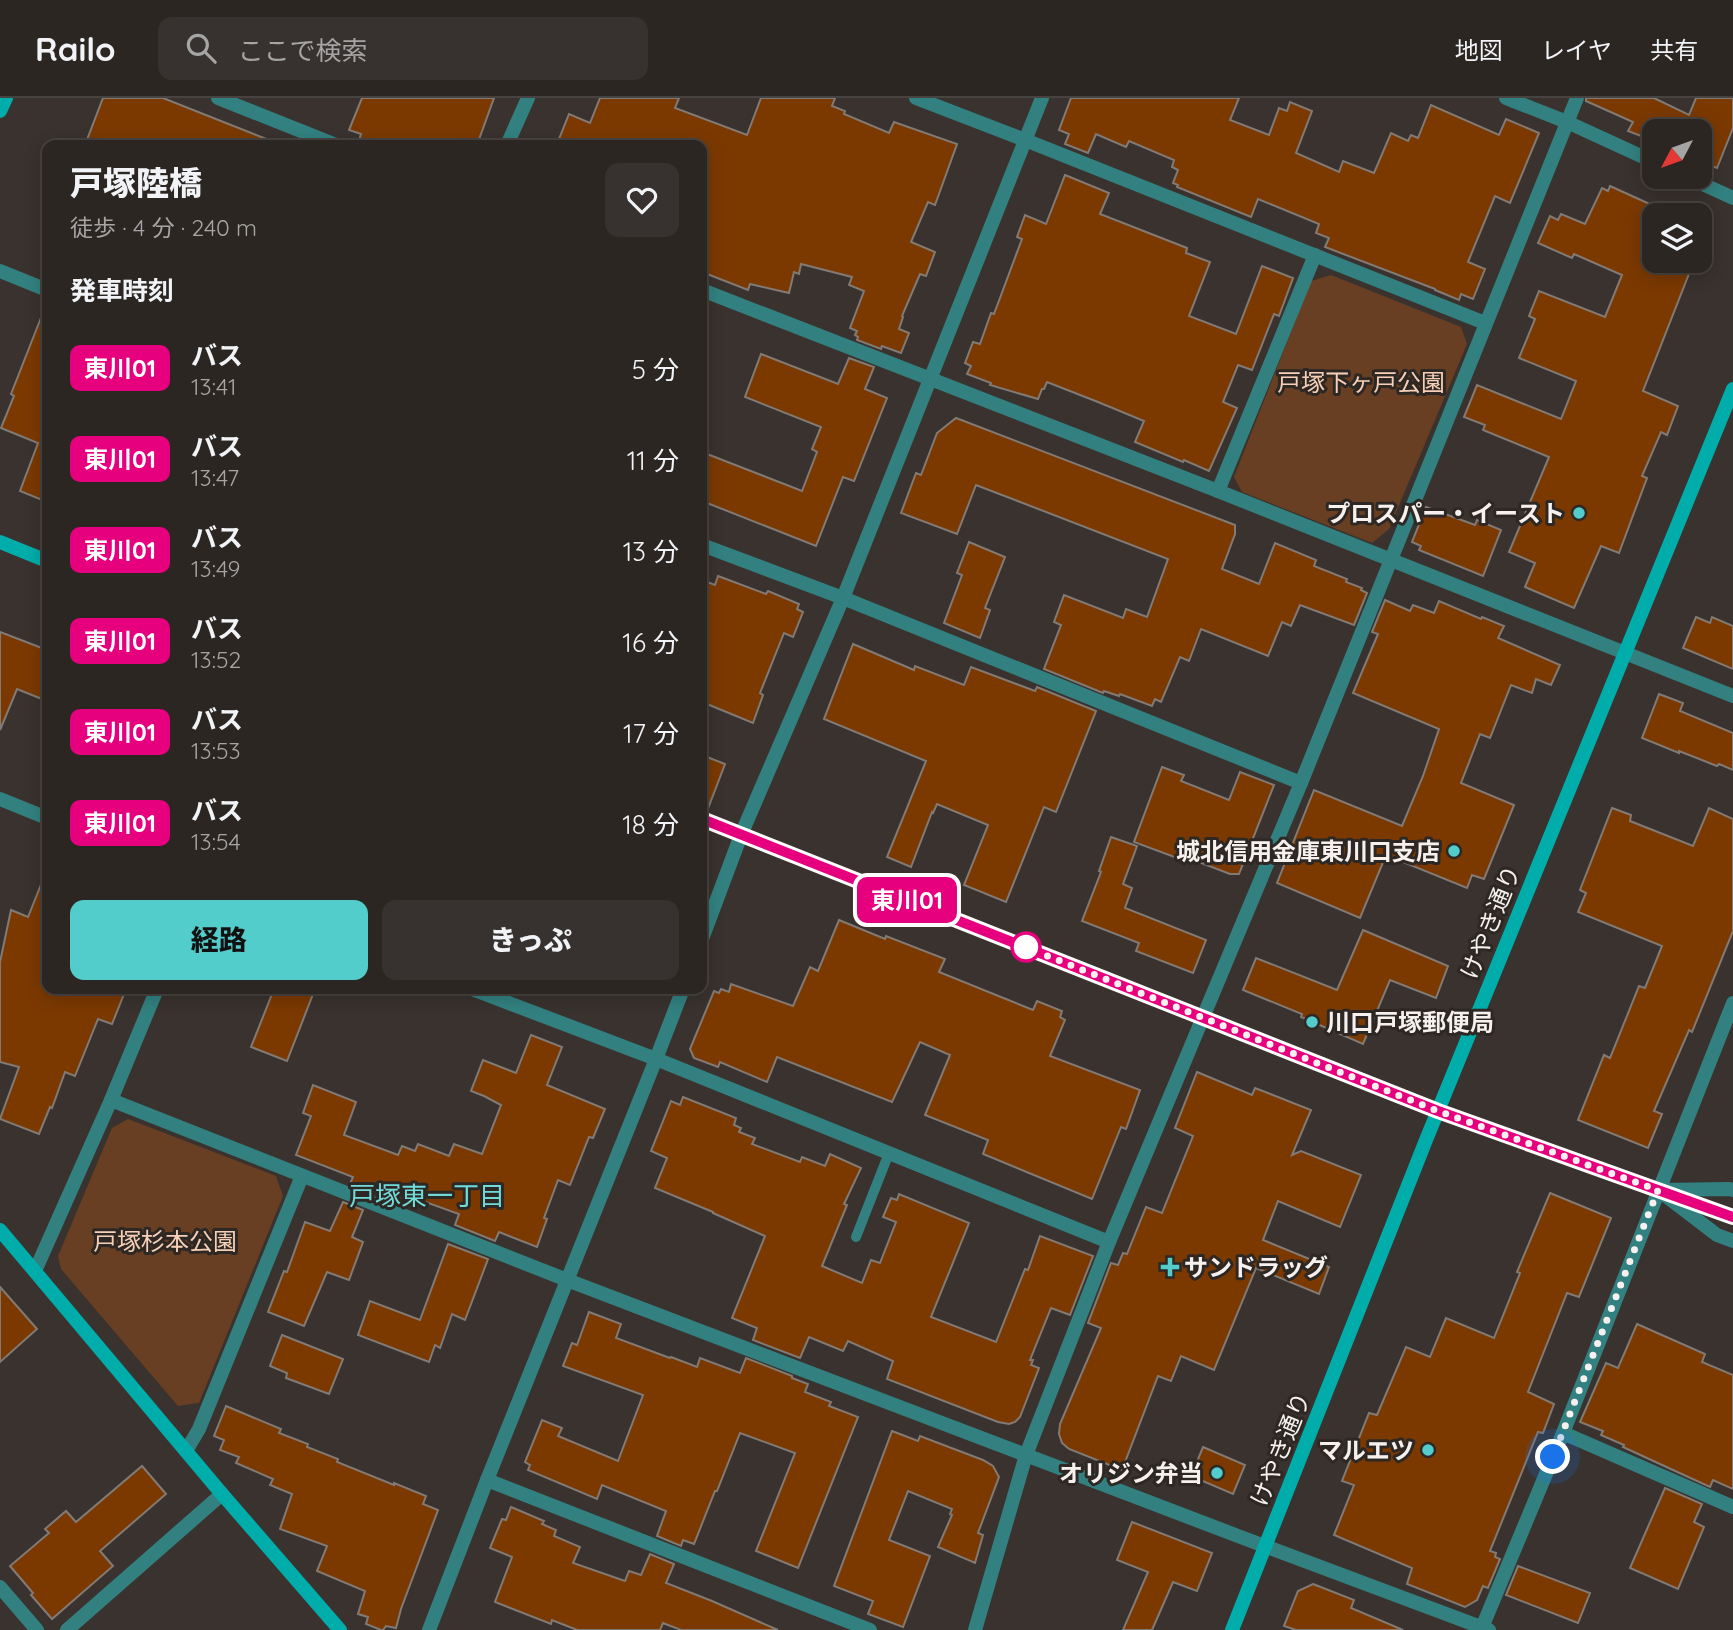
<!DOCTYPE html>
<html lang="ja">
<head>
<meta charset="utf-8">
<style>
	:root { --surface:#2b2622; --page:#37322f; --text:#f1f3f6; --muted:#a6a5a5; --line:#474340; --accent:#53cdcb }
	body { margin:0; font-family:Quicksand,"Noto Sans JP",sans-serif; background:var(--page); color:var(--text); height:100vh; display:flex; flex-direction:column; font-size:26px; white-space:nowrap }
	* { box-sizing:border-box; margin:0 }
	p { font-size:23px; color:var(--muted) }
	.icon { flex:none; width:38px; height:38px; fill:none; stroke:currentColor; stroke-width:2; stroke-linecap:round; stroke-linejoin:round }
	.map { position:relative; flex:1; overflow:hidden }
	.details { position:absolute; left:42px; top:42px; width:665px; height:854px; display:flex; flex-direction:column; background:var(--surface); border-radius:14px; box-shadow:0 4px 18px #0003,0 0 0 2px var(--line) }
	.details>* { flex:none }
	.badge { padding:0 14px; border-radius:10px; font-size:24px; line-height:46px }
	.needle { width:46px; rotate:229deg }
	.buttons { position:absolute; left:1642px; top:21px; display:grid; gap:14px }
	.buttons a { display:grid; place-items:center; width:70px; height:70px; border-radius:14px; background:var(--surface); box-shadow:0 4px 18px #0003,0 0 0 2px var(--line); font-size:35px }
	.you { position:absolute; width:35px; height:35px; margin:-18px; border:5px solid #fff; border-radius:50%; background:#1a73e8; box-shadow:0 0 0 10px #1a73e833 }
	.map>.badge { position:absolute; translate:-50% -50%; box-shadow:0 0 0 4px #fff }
	h2 { padding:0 28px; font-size:26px; line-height:63px }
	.round { display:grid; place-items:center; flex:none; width:74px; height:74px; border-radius:14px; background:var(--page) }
	.overview { display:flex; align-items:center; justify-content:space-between; height:119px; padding:0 28px }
	h1 { font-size:33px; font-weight:800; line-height:52px }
	.button { display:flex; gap:14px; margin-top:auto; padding:14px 28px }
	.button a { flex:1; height:80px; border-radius:14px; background:var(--accent); color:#111; font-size:28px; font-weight:800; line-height:80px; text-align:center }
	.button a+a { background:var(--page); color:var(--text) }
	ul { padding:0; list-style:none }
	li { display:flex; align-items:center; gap:21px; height:91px; padding:0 28px }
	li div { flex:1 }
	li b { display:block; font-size:26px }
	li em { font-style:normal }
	li .badge { min-width:77px; font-weight:700; text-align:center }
	header { display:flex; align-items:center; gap:42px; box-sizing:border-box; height:98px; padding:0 35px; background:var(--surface); border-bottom:2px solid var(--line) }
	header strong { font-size:33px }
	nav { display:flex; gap:38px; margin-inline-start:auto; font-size:24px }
	.search { width:490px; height:63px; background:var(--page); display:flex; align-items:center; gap:18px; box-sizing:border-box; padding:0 24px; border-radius:14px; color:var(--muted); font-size:26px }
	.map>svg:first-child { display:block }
	.green { fill:#693f23 }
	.building { fill:#7b3900; stroke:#827a75; stroke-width:2 }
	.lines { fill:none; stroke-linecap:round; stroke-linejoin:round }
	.lane { stroke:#328180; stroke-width:10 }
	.street { stroke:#328180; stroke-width:14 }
	.secondary { stroke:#00adab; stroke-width:14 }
	.line-casing { stroke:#fff; stroke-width:16 }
	.line { stroke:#e6007e; stroke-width:10 }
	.walk { stroke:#f6f1ef; stroke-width:7; stroke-dasharray:0 12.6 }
	.poi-dot { fill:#53cdcb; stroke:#2e2824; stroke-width:2.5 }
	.stop-dot { fill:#fff; stroke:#e6007e; stroke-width:3.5 }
	.labels { text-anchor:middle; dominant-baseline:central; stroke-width:6; stroke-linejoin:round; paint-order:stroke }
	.park-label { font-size:24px; fill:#f7cfb7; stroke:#2e2824 }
	.poi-label { font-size:24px; font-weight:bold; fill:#f6f1ef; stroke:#2e2824; text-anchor:end }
	.street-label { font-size:24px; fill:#f6f1ef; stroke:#2e2824 }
	.neighbourhood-label { font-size:26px; fill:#70dcda; stroke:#2e2824 }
</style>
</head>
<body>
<header>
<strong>Railo</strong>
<div class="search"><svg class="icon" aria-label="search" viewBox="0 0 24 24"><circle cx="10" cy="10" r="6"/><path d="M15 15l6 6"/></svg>ここで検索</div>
<nav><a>地図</a><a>レイヤ</a><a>共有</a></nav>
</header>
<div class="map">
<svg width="1733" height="1532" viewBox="0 0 1733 1532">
	<rect width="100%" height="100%" fill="#39322e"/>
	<g class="green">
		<polygon points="1331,177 1461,229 1467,246 1389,431 1372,445 1242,394 1234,379 1311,183"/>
		<polygon points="128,1021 276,1078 283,1098 199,1305 178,1308 61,1171 58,1158 112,1030"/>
	</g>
	<g class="building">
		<polygon points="103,0 163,0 279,46 279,47 85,47"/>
		<polygon points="362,0 494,0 477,47 369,47 359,43 361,36 349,32"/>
		<polygon points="600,0 679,0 675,10 747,37 761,0 835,0 832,8 845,13 844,16 889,35 894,24 957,46 935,107 928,104 911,144 935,154 926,178 920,176 902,218 903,219 899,231 909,235 901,255 882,248 881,251 857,242 858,239 855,237 857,233 850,230 864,193 849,187 852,179 801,166 799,176 794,174 789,195 750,186 748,192 702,174 702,47 573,47 559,41 569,16 590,25"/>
		<polygon points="1071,0 1239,0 1230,22 1269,37 1279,10 1287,13 1290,4 1312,13 1296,55 1339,74 1343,63 1374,75 1391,35 1408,43 1411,37 1418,40 1431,7 1499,37 1506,21 1539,35 1510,105 1495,98 1468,164 1485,171 1473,201 1461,196 1459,202 1435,192 1435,191 1325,149 1329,140 1316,135 1319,126 1258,101 1251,119 1177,89 1178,87 1173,85 1178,72 1172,69 1174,62 1129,43 1126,49 1096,36 1088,55 1065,46 1069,36 1059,32"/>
		<polygon points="1586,0 1654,0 1689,17 1696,0 1733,0 1733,30 1717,70 1699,63 1699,33 1654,33 1654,43 1628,33 1633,24 1586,3"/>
		<polygon points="1065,77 1109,95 1100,116 1187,150 1186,155 1210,164 1189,218 1236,236 1262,168 1293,180 1279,218 1274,216 1252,272 1238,267 1223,304 1237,310 1209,373 1184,362 1183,364 1135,344 1144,323 1098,304 1047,284 1044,291 1042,291 1038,301 990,287 991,285 967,276 971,268 965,265 973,244 980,246 991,215 994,216 1022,141 1017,139 1025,117 1046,126"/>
		<polygon points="1610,88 1654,108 1654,163 1694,163 1643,293 1678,308 1667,337 1661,334 1642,378 1647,380 1619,455 1601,448 1574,510 1525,489 1535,465 1509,454 1549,359 1483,332 1485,327 1464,319 1477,287 1561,321 1576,283 1519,260 1535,221 1529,218 1539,193 1605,219 1622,177 1574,156 1572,160 1538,145 1550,118 1558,122 1561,116 1585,126 1602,90 1608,93"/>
		<polygon points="46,207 47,208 47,404 20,393 38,345 1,330 14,298 11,296"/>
		<polygon points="761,256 838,286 849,260 874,269 865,291 887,300 854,383 843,379 816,448 702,403 702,354 802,393 817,354 812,351 821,329 745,299"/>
		<polygon points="956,320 1235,427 1235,436 1222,471 1259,486 1275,445 1316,462 1314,468 1347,481 1346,484 1362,490 1361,492 1367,495 1354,527 1300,507 1291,528 1282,524 1268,558 1201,531 1189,563 1180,559 1161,604 1155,601 1152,608 1120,596 1119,598 1104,593 1103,595 1044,571 1061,527 1054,524 1064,497 1123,520 1126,511 1147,519 1168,461 976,387 957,436 901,415 916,375 921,377 937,335"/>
		<polygon points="1426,409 1475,427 1477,422 1501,432 1483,478 1419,452 1421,448 1412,444"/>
		<polygon points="969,444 1005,459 985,510 990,512 980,540 944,525 962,477 957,475"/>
		<polygon points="718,478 766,496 768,493 799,506 797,511 803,514 793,539 784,535 760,595 763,597 753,625 702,604 702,482 715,487"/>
		<polygon points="1385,502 1410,513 1413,507 1434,515 1439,503 1481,521 1482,519 1504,528 1498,540 1560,567 1551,587 1536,581 1532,595 1511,587 1490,640 1480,636 1461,685 1514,707 1484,781 1472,777 1467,790 1386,757 1360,820 1277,785 1314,692 1402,728 1423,678 1439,631 1353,595 1378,536 1372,534"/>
		<polygon points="1696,519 1710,525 1712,519 1733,528 1733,571 1683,550"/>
		<polygon points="0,534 47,552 47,603 17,591 0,632"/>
		<polygon points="853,546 914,572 915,568 964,587 971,569 1035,593 1037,589 1096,613 1056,714 1044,709 1006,804 964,787 988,727 937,706 933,715 932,714 911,769 887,759 926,663 824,621"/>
		<polygon points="1659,596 1683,605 1680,613 1733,635 1733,672 1719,666 1717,668 1679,653 1679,655 1642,640"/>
		<polygon points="702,657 725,666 707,713 702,712"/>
		<polygon points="1162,669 1184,677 1181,683 1229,702 1240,674 1274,687 1239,776 1230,776 1178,756 1177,760 1134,744"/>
		<polygon points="1612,710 1631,717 1630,723 1693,748 1709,710 1733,721 1733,833 1692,934 1689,932 1654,1013 1662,1016 1648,1050 1578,1022 1604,957 1610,960 1639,888 1645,890 1662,848 1578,814 1586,795 1580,792"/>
		<polygon points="1111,739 1137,748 1123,786 1132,790 1125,810 1206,842 1193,875 1136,853 1139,845 1082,823 1101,774 1099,773"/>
		<polygon points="46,774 47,891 126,891 112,926 98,921 75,978 65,974 52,1010 50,1009 39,1036 0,1021 19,969 0,964 0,864 11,812 28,819"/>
		<polygon points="839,822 885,841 886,838 945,861 939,874 1033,912 1037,903 1062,913 1060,919 1065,922 1050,958 1140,992 1126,1031 1121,1029 1092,1101 983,1056 988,1042 925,1017 950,957 920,944 892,1004 777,959 767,984 720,964 718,969 694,960 690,951 714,893 719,895 721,891 729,894 731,886 793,908 810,869 818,873"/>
		<polygon points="1363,832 1448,868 1436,900 1390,882 1363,946 1301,919 1302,916 1243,892 1256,860 1337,892"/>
		<polygon points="274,891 315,891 287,963 251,949"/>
		<polygon points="531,937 562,949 547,987 605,1011 593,1040 589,1039 570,1087 558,1082 544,1120 547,1121 537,1149 499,1134 495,1143 455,1127 459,1116 373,1085 370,1094 350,1086 353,1079 296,1057 311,1018 303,1015 313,987 356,1004 344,1037 398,1057 402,1048 415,1053 418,1046 449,1058 454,1046 482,1056 501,1007 484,998 471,993 483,962 516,975"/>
		<polygon points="1197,974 1252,997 1255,990 1311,1012 1292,1057 1301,1053 1361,1077 1340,1129 1278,1103 1263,1142 1329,1169 1319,1196 1256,1170 1214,1272 1181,1258 1171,1283 1158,1278 1122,1372 1069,1351 1062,1345 1059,1336 1060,1326 1101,1230 1088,1225 1111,1165 1118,1167 1123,1155 1127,1156 1146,1109 1162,1115 1193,1038 1175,1030"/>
		<polygon points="683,999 736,1020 734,1027 741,1030 739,1034 755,1040 752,1046 800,1064 802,1059 825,1068 830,1056 861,1070 844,1106 847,1107 822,1168 862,1185 871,1162 880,1165 896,1124 883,1119 891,1100 897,1102 899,1096 969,1125 931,1219 996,1244 1025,1171 1028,1172 1040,1138 1093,1158 1070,1217 1051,1210 1030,1262 1033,1262 1031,1267 1039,1270 1020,1319 1015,1324 1009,1326 998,1324 887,1281 893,1263 848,1243 843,1253 809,1239 800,1260 753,1242 757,1230 732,1220 765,1138 713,1115 713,1114 655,1090 667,1060 651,1053 671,1003 680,1007"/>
		<polygon points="1550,1095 1611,1120 1579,1199 1567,1195 1528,1294 1554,1306 1543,1335 1538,1334 1490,1453 1496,1455 1495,1459 1500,1461 1488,1490 1483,1488 1477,1502 1465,1509 1407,1486 1412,1470 1334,1437 1354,1387 1342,1383 1369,1315 1377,1317 1406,1249 1430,1259 1446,1220 1494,1240 1520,1175 1517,1174"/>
		<polygon points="343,1104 363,1112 352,1139 363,1144 349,1182 327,1174 304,1228 268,1214 284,1173 287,1174 305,1124 330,1133"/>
		<polygon points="448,1146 488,1161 465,1222 452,1216 440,1250 435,1247 429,1264 358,1237 370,1203 420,1222"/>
		<polygon points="0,1189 37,1231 0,1264"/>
		<polygon points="589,1214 621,1226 616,1240 670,1260 671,1259 697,1269 700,1260 740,1275 746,1260 792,1278 792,1280 808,1286 805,1294 831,1304 829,1308 858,1319 798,1470 756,1453 795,1355 740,1335 717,1393 715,1393 694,1446 683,1442 681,1448 657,1438 666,1413 602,1387 597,1401 528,1372 530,1367 525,1364 542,1322 562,1330 558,1338 618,1363 643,1297 563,1268 572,1245 577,1247"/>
		<polygon points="1637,1226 1705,1256 1702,1264 1733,1277 1733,1391 1713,1382 1710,1389 1673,1372 1623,1349 1624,1347 1601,1337 1603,1333 1580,1324 1606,1265 1618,1270"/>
		<polygon points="282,1237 343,1261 329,1296 286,1280 287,1275 270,1268"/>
		<polygon points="226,1308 281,1331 279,1335 308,1346 307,1349 338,1361 337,1364 394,1387 394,1385 426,1398 423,1406 438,1412 401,1511 396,1530 386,1528 383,1532 381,1532 366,1526 368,1519 358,1516 365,1493 317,1473 327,1448 280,1431 292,1396 270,1387 273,1381 236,1365 239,1359 220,1352 224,1342 214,1338"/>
		<polygon points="892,1333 918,1343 920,1338 983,1362 993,1368 999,1379 978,1435 983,1437 975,1465 938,1449 952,1417 950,1416 952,1411 908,1393 889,1442 930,1458 903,1529 868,1516 873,1503 834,1488"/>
		<polygon points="1203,1349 1245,1367 1233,1396 1191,1378"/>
		<polygon points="142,1368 166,1396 100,1453 113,1468 52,1521 31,1497 33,1495 10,1468 49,1435 45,1431 66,1413 76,1424"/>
		<polygon points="1665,1390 1702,1406 1694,1424 1704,1429 1678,1491 1630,1470"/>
		<polygon points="511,1409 544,1423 542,1426 556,1432 554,1438 580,1449 573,1465 625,1483 629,1473 641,1477 650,1456 674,1466 666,1485 712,1503 778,1532 681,1532 663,1525 660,1532 577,1532 552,1522 551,1526 495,1504 512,1459 490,1450 502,1421 506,1422"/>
		<polygon points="1132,1424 1212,1455 1197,1493 1173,1484 1152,1532 1123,1532 1148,1474 1117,1462"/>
		<polygon points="1518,1468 1590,1495 1578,1525 1506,1497"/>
		<polygon points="1313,1486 1354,1502 1351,1510 1403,1532 1296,1532 1284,1528 1298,1493"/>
	</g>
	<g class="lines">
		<polyline class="lane" points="856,1139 889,1055"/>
		<g class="street">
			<polyline points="218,0 336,47"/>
			<polyline points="916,0 1025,42 1485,225"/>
			<polyline points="1506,0 1567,24 1654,64"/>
			<polyline points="507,47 528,0"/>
			<polyline points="1687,79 1733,100"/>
			<polyline points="0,173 47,192"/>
			<polyline points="702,192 1218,393 1733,598"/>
			<polyline points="1218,393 1315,157"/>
			<polyline points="702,447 843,500 1301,685"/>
			<polyline points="0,701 47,720"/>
			<polyline points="702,841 741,737 843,500 1042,0"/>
			<polyline points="472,891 656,961 1109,1144"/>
			<polyline points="111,1002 567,1182 1238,1438 1489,1532"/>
			<polyline points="1659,1092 1729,1091 1733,1092"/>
			<polyline points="1662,1095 1717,1137 1733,1143"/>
			<polyline points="35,1173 111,1002 157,891"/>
			<polyline points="1563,1335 1733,1409"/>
			<polyline points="186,1353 199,1331 302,1078"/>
			<polyline points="487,1382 870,1532"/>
			<polyline points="0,1489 37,1532"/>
			<polyline points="67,1532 222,1396"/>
			<polyline points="429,1532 487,1382 656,961 683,891"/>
			<polyline points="975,1532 1026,1357 1109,1144 1301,685 1577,0"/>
			<polyline points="1481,1532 1563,1335 1733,905"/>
		</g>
		<g class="secondary">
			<polyline points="0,13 6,0"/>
			<polyline points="0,444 47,463"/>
			<polyline points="702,721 1438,1013 1733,1119"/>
			<polyline points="0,1132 222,1396 340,1532"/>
			<polyline points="1232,1532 1426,1042 1733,291"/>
		</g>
	</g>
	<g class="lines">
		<defs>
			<polyline id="line" points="702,721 1438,1013 1733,1119"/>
		</defs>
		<use href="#line" class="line-casing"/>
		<use href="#line" class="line"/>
		<polyline class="walk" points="1026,849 1025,849 1438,1013 1658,1092 1553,1359"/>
	</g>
	<g class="poi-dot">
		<circle cx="1579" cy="415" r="7"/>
		<circle cx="1454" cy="753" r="7"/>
		<circle cx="1312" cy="924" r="7"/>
		<path d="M1166.5 1158.5h7v7h7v7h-7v7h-7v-7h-7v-7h7z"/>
		<circle cx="1428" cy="1352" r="7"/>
		<circle cx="1217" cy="1375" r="7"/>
	</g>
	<circle class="stop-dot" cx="1026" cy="849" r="14"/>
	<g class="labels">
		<g class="park-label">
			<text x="1361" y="284">戸塚下ヶ戸公園</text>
			<text x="165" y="1143">戸塚杉本公園</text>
		</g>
		<g class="poi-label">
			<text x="1565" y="415">プロスパー・イースト</text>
			<text x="1440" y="753">城北信用金庫東川口支店</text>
			<text x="1326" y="924" text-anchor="start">川口戸塚郵便局</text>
			<text x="1184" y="1169" text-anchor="start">サンドラッグ</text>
			<text x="1414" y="1352">マルエツ</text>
			<text x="1203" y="1375">オリジン弁当</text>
		</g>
		<g class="street-label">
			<text transform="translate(1490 824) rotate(-68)">けやき通り</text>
			<text transform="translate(1280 1351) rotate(-68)">けやき通り</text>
		</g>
		<g class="neighbourhood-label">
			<text x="427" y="1097">戸塚東一丁目</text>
		</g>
	</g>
</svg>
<div class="buttons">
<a><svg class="needle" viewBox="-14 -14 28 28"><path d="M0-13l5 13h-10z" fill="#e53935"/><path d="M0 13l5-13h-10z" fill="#a6a5a5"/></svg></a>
<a><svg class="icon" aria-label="layers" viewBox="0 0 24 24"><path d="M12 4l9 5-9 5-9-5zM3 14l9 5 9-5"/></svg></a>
</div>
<div class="you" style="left:1553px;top:1359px"></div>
<b class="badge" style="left:907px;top:802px;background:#e6007e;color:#fff">東川01</b>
<section class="details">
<div class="overview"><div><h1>戸塚陸橋</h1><p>徒歩 · 4 分 · 240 m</p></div><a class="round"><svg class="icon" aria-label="heart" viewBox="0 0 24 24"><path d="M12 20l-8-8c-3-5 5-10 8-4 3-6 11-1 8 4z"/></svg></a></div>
<h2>発車時刻</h2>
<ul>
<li><span class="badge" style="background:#e6007e;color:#fff">東川01</span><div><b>バス</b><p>13:41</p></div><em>5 分</em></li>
<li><span class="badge" style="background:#e6007e;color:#fff">東川01</span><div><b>バス</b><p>13:47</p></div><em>11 分</em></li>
<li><span class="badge" style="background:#e6007e;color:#fff">東川01</span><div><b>バス</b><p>13:49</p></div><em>13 分</em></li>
<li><span class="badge" style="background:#e6007e;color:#fff">東川01</span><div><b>バス</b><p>13:52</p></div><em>16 分</em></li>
<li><span class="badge" style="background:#e6007e;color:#fff">東川01</span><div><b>バス</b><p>13:53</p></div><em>17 分</em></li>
<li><span class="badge" style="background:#e6007e;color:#fff">東川01</span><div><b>バス</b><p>13:54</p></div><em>18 分</em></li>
</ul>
<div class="button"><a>経路</a><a>きっぷ</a></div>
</section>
</div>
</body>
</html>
